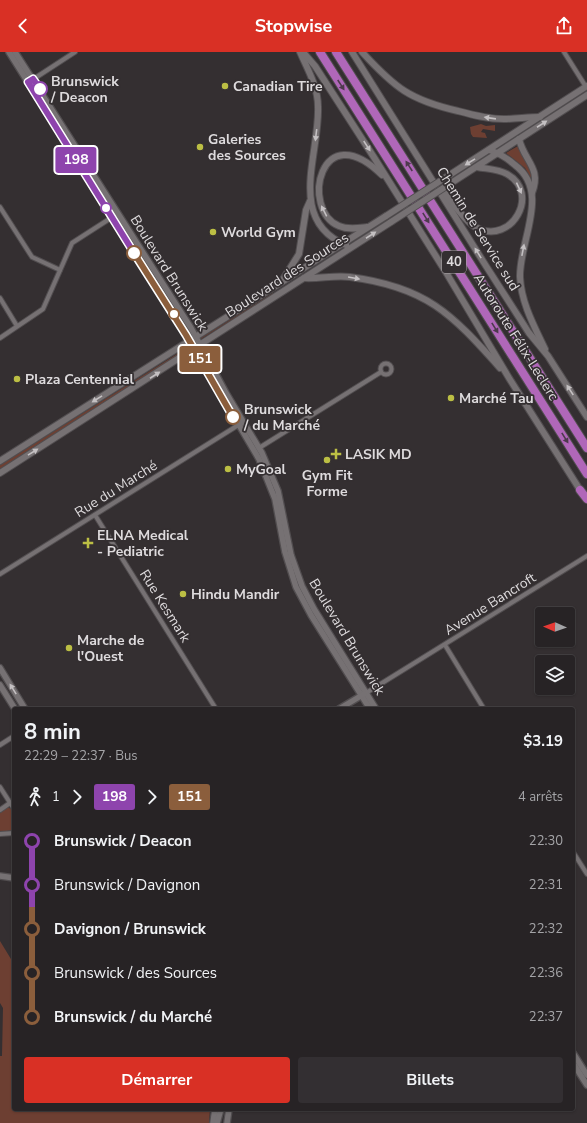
<!DOCTYPE html>
<html lang="fr">
<head>
<meta charset="utf-8">
<style>
	:root { --surface:#272325; --page:#332f32; --text:#f1f3f6; --muted:#a4a4a7; --line:#434042; --accent:#d93025 }
	body { margin:0; font-family:"Nunito Sans",sans-serif; background:var(--page); color:var(--text); height:100vh; display:flex; flex-direction:column; font-size:15px; white-space:nowrap }
	* { box-sizing:border-box; margin:0 }
	p { font-size:13px; color:var(--muted) }
	.icon { flex:none; width:22px; height:22px; fill:none; stroke:currentColor; stroke-width:2; stroke-linecap:round; stroke-linejoin:round }
	.map { position:relative; flex:1; overflow:hidden }
	.sheet { position:absolute; left:12px; top:655px; width:563px; height:404px; display:flex; flex-direction:column; background:var(--surface); border-radius:4px; box-shadow:0 1px 3px #0004,0 0 0 1px var(--line) }
	.sheet>* { flex:none }
	.badge { padding:0 8px; border-radius:3px; font-size:14px; line-height:26px }
	.needle { width:26px; rotate:272deg }
	.buttons { position:absolute; left:535px; top:555px; display:grid; gap:8px }
	.buttons a { display:grid; place-items:center; width:40px; height:40px; border-radius:4px; background:var(--surface); box-shadow:0 1px 3px #0004,0 0 0 1px var(--line); font-size:20px }
	.map>.badge { position:absolute; translate:-50% -50%; box-shadow:0 0 0 2px #fff }
	.legs { display:flex; align-items:center; gap:6px; height:44px; padding:0 12px; font-size:13px }
	.legs p { margin-inline-start:auto }
	.headline { display:flex; align-items:center; justify-content:space-between; height:68px; padding:0 12px }
	h1 { font-size:22px; font-weight:700; line-height:30px }
	.action { display:flex; gap:8px; margin-top:auto; padding:8px 12px }
	.action a { flex:1; height:46px; border-radius:4px; background:var(--accent); color:#fff; font-size:16px; font-weight:700; line-height:46px; text-align:center }
	.action a+a { background:var(--page); color:var(--text) }
	ul { padding:0 12px; list-style:none }
	li { display:flex; align-items:center; gap:14px; height:44px; font-size:15px }
	li i { display:grid; place-items:center; width:6px; height:100%; margin:0 5px; background:currentColor }
	li i::after { content:''; width:10px; height:10px; margin:-5px; border:3px solid; border-radius:50%; background:var(--surface) }
	li p { margin-inline-start:auto }
	li:first-child i { background:linear-gradient(#0000 50%,currentColor 0) }
	li:last-child i { background:linear-gradient(currentColor 50%,#0000 0) }
	header { display:flex; justify-content:space-between; align-items:center; height:52px; padding:0 12px; background:var(--accent); color:#fff; font-size:18px; font-weight:700 }
	.map>svg:first-child { display:block }
	.green { fill:#6d3f32 }
	.lines { fill:none; stroke-linecap:round; stroke-linejoin:round }
	.minor-casing { stroke:#524e50; stroke-width:6 }
	.tertiary-casing { stroke:#524e50; stroke-width:8 }
	.secondary-casing { stroke:#524e50; stroke-width:8 }
	.motorway-casing { stroke:#524e50; stroke-width:10 }
	.minor { stroke:#767173; stroke-width:4 }
	.tertiary { stroke:#767173; stroke-width:5.5 }
	.secondary { stroke:#767173; stroke-width:6 }
	.motorway { stroke:#b067b9; stroke-width:8 }
	.secondary-bridge-casing { stroke:#524e50; stroke-width:8; stroke-linecap:butt }
	.secondary-bridge { stroke:#767173; stroke-width:6 }
	.oneway { fill:#4d3a4c }
	.oneway2 { fill:#c4c0c2 }
	.line-1-casing { stroke:#fff; stroke-width:9 }
	.line-2-casing { stroke:#fff; stroke-width:9 }
	.line-1 { stroke:#8e44ad; stroke-width:6 }
	.line-2 { stroke:#8b5e3c; stroke-width:6 }
	.poi-dot { fill:#bcbf44; stroke:#342f31; stroke-width:1.5 }
	.stop-1-dot { fill:#fff; stroke:#8e44ad; stroke-width:2 }
	.stop-2-dot { fill:#fff; stroke:#8b5e3c; stroke-width:2 }
	.labels { text-anchor:middle; dominant-baseline:central; stroke-width:3.5; stroke-linejoin:round; paint-order:stroke }
	.shield { fill:#342f31; stroke:#aba7a9; stroke-width:1 }
	.shield-label { font-size:13px; font-weight:bold; fill:#dedbdd }
	.stop-label { font-size:14px; font-weight:bold; fill:#dedbdd; stroke:#342f31; text-anchor:start }
	.poi-label { font-size:14px; font-weight:bold; fill:#dedbdd; stroke:#342f31; text-anchor:start }
	.street-label { font-size:14px; fill:#dedbdd; stroke:#342f31 }
</style>
</head>
<body>
<header><svg class="icon" aria-label="back" viewBox="0 0 24 24"><path d="M15 5l-7 7 7 7"/></svg>Stopwise<svg class="icon" aria-label="share" viewBox="0 0 24 24"><path d="M12 15V3M7 8l5-5 5 5M5 13v7h14v-7"/></svg></header>
<div class="map">
<svg width="587" height="1071" viewBox="0 0 587 1071">
	<rect width="100%" height="100%" fill="#342f31"/>
	<g class="green">
		<polygon points="481,72 486,74 495,73 495,79 483,77 481,80 485,81 487,86 473,85 471,82 470,75"/>
		<polygon points="518,94 532,121 533,130 525,116 506,101"/>
		<polygon points="273,241 273,242 201,287 201,286"/>
		<polygon points="185,297 186,299 0,417 0,413"/>
		<path d="M 7,755 C 17,758 14,770 14,778 L 0,780 L 0,759 Z"/>
		<polygon points="0,889 14,912 14,1057 210,1057 209,1071 0,1071 0,1004 2,1004 3,956 0,951"/>
	</g>
	<g class="lines">
		<defs>
			<g id="minor">
				<polyline points="564,0 586,35"/>
				<polyline points="32,28 75,0"/>
				<polyline points="0,155 32,205 60,218"/>
				<polyline points="0,246 17,274"/>
				<polyline points="0,286 43,257 72,191 114,164"/>
				<circle cx="386" cy="317" r="5.5"/>
				<polyline points="259,396 381,320"/>
				<polyline points="95,463 216,657"/>
				<polyline points="0,522 240,372"/>
				<polyline points="445,593 484,657"/>
				<polyline points="366,641 587,504"/>
				<polyline points="0,693 14,684"/>
				<polyline points="0,735 14,757"/>
				<polyline points="0,758 10,751"/>
				<polyline points="0,782 14,781"/>
				<polyline points="573,800 587,822"/>
			</g>
			<g id="tertiary">
				<polyline points="9,0 172,259 259,407 275,447 285,500 296,535 311,563 370,657"/>
				<polyline points="15,0 191,276 226,341 262,401 278,439 291,503 302,534 314,557 376,657"/>
				<polyline points="0,616 25,657"/>
				<polyline points="0,633 15,657"/>
				<polyline points="339,657 364,642"/>
				<polyline points="0,824 14,826"/>
				<polyline points="573,1001 587,1023"/>
				<polyline points="573,1011 587,1033"/>
				<polyline points="213,1071 215,1057"/>
				<polyline points="217,1071 221,1057"/>
				<polyline points="227,1071 229,1057"/>
			</g>
			<g id="secondary">
				<path d="M 300,0 C 308,18 318,35 318,55 C 320,102 286,168 346,193"/>
				<polyline points="303,0 315,14 375,107 447,222 509,326 582,441"/>
				<polyline points="352,0 486,214 529,281 548,304 587,365"/>
				<path d="M 362,0 C 395,36 410,48 458,59 C 473,63 488,67 504,67 C 516,67 528,65 540,65"/>
				<path d="M 519,87 C 524,109 542,116 532,141"/>
				<path d="M 489,98 C 499,101 507,106 515,113 C 551,140 519,189 520,225 C 521,250 534,274 545,297"/>
				<polyline points="451,122 587,34"/>
				<polyline points="445,135 587,43"/>
				<path d="M 442,138 C 451,148 465,170 477,176 C 512,193 541,141 507,122 C 498,117 487,117 477,115"/>
				<path d="M 367,175 C 358,176 348,178 339,174 C 300,158 320,62 382,123"/>
				<path d="M 304,226 C 320,227 334,223 350,225 C 426,235 451,261 500,316"/>
				<polyline points="282,229 299,202 306,158 310,149"/>
				<polyline points="0,409 386,164"/>
				<polyline points="0,421 391,170"/>
			</g>
			<g id="motorway">
				<polyline points="320,0 587,422"/>
				<polyline points="336,0 587,396"/>
				<polyline points="580,438 587,447"/>
			</g>
		</defs>
		<use href="#minor" class="minor-casing"/>
		<use href="#tertiary" class="tertiary-casing"/>
		<use href="#secondary" class="secondary-casing"/>
		<use href="#motorway" class="motorway-casing"/>
		<use href="#minor" class="minor"/>
		<use href="#tertiary" class="tertiary"/>
		<use href="#secondary" class="secondary"/>
		<use href="#motorway" class="motorway"/>
		<defs>
			<g id="secondary-bridge">
				<polyline points="386,164 451,122"/>
				<polyline points="391,170 445,135"/>
			</g>
		</defs>
		<use href="#secondary-bridge" class="secondary-bridge-casing"/>
		<use href="#secondary-bridge" class="secondary-bridge"/>
	</g>
	<defs><path id="oneway-solid" d="M-6-.8H1V-3.2L6.5 0L1 3.2V.8H-6Z"/></defs>
	<g class="oneway">
		<use href="#oneway-solid" transform="translate(341 33) rotate(57)"/>
		<use href="#oneway-solid" transform="translate(409 114) rotate(-123)"/>
		<use href="#oneway-solid" transform="translate(426 166) rotate(58)"/>
		<use href="#oneway-solid" transform="translate(495 276) rotate(58)"/>
		<use href="#oneway-solid" transform="translate(565 386) rotate(58)"/>
	</g>
	<g class="oneway2">
		<use href="#oneway-solid" transform="translate(490 66) rotate(-172)"/>
		<use href="#oneway-solid" transform="translate(542 72) rotate(-33)"/>
		<use href="#oneway-solid" transform="translate(316 83) rotate(97)"/>
		<use href="#oneway-solid" transform="translate(367 94) rotate(57)"/>
		<use href="#oneway-solid" transform="translate(470 110) rotate(148)"/>
		<use href="#oneway-solid" transform="translate(519 136) rotate(65)"/>
		<use href="#oneway-solid" transform="translate(324 159) rotate(-117)"/>
		<use href="#oneway-solid" transform="translate(371 183) rotate(-33)"/>
		<use href="#oneway-solid" transform="translate(523 198) rotate(-79)"/>
		<use href="#oneway-solid" transform="translate(478 201) rotate(-122)"/>
		<use href="#oneway-solid" transform="translate(354 226) rotate(10)"/>
		<use href="#oneway-solid" transform="translate(155 323) rotate(-33)"/>
		<use href="#oneway-solid" transform="translate(570 338) rotate(-123)"/>
		<use href="#oneway-solid" transform="translate(97 347) rotate(148)"/>
		<use href="#oneway-solid" transform="translate(33 400) rotate(-32)"/>
		<use href="#oneway-solid" transform="translate(13 637) rotate(-122)"/>
	</g>
	<g class="lines">
		<defs>
			<polyline id="line-1" points="40,37 33,27 28,30 134,201"/>
			<polyline id="line-2" points="134,201 186,283 233,365"/>
		</defs>
		<use href="#line-1" class="line-1-casing"/>
		<use href="#line-2" class="line-2-casing"/>
		<use href="#line-1" class="line-1"/>
		<use href="#line-2" class="line-2"/>
	</g>
	<g class="poi-dot">
		<circle cx="225" cy="34" r="4"/>
		<circle cx="200" cy="95" r="4"/>
		<circle cx="213" cy="180" r="4"/>
		<circle cx="17" cy="327" r="4"/>
		<circle cx="451" cy="346" r="4"/>
		<path d="M334 396h4v4h4v4h-4v4h-4v-4h-4v-4h4z"/>
		<circle cx="327" cy="408" r="4"/>
		<circle cx="228" cy="417" r="4"/>
		<path d="M86 485h4v4h4v4h-4v4h-4v-4h-4v-4h4z"/>
		<circle cx="183" cy="542" r="4"/>
		<circle cx="69" cy="596" r="4"/>
	</g>
	<g class="stop-1-dot">
		<circle cx="40" cy="37" r="7"/>
		<circle cx="106" cy="156" r="5"/>
	</g>
	<g class="stop-2-dot">
		<circle cx="134" cy="201" r="7"/>
		<circle cx="174" cy="262" r="5"/>
		<circle cx="233" cy="365" r="7"/>
	</g>
	<g class="labels">
		<rect class="shield" x="442" y="199" width="24" height="22" rx="3"/>
		<g class="shield-label">
			<text x="454" y="210">40</text>
		</g>
		<g class="stop-label">
			<text x="51" y="29">Brunswick<tspan x="51" dy="16">/ Deacon</tspan></text>
			<text x="244" y="357">Brunswick<tspan x="244" dy="16">/ du Marché</tspan></text>
		</g>
		<g class="poi-label">
			<text x="233" y="34">Canadian Tire</text>
			<text x="208" y="87">Galeries<tspan x="208" dy="16">des Sources</tspan></text>
			<text x="221" y="180">World Gym</text>
			<text x="25" y="327">Plaza Centennial</text>
			<text x="459" y="346">Marché Tau</text>
			<text x="345" y="402">LASIK MD</text>
			<text x="236" y="417">MyGoal</text>
			<text x="327" y="423" text-anchor="middle">Gym Fit<tspan x="327" dy="16">Forme</tspan></text>
			<text x="97" y="483">ELNA Medical<tspan x="97" dy="16">- Pediatric</tspan></text>
			<text x="191" y="542">Hindu Mandir</text>
			<text x="77" y="588">Marche de<tspan x="77" dy="16">l'Ouest</tspan></text>
		</g>
		<g class="street-label">
			<text transform="translate(478 177) rotate(58)">Chemin de Service sud</text>
			<text transform="translate(169 221) rotate(58)">Boulevard Brunswick</text>
			<text transform="translate(287 223) rotate(-33)">Boulevard des Sources</text>
			<text transform="translate(516 285) rotate(58)">Autoroute Félix-Leclerc</text>
			<text transform="translate(116 437) rotate(-32)">Rue du Marché</text>
			<text transform="translate(490 552) rotate(-32)">Avenue Bancroft</text>
			<text transform="translate(165 554) rotate(58)">Rue Kesmark</text>
			<text transform="translate(347 585) rotate(59)">Boulevard Brunswick</text>
		</g>
	</g>
</svg>
<div class="buttons">
<a><svg class="needle" viewBox="-14 -14 28 28"><path d="M0-13l5 13h-10z" fill="#e53935"/><path d="M0 13l5-13h-10z" fill="#a4a4a7"/></svg></a>
<a><svg class="icon" aria-label="layers" viewBox="0 0 24 24"><path d="M12 4l9 5-9 5-9-5zM3 14l9 5 9-5"/></svg></a>
</div>
<b class="badge" style="left:76px;top:108px;background:#8e44ad;color:#fff">198</b>
<b class="badge" style="left:200px;top:307px;background:#8b5e3c;color:#fff">151</b>
<section class="sheet">
<div class="headline"><div><h1>8 min</h1><p>22:29 – 22:37 · Bus</p></div><b>$3.19</b></div>
<div class="legs"><svg class="icon" aria-label="walk" viewBox="0 0 24 24"><circle cx="13" cy="4" r="2"/><path d="M13 8l-2 6 4 7M11 14l-3 7M7 12l3-4h3l4 4"/></svg>1<svg class="icon" aria-label="forward" viewBox="0 0 24 24"><path d="M9 5l7 7-7 7"/></svg><b class="badge" style="background:#8e44ad;color:#fff">198</b><svg class="icon" aria-label="forward" viewBox="0 0 24 24"><path d="M9 5l7 7-7 7"/></svg><b class="badge" style="background:#8b5e3c;color:#fff">151</b><p>4 arrêts</p></div>
<ul>
<li><i style="color:#8e44ad"></i><b>Brunswick / Deacon</b><p>22:30</p></li>
<li><i style="color:#8e44ad"></i><span>Brunswick / Davignon</span><p>22:31</p></li>
<li><i style="color:#8b5e3c"></i><b>Davignon / Brunswick</b><p>22:32</p></li>
<li><i style="color:#8b5e3c"></i><span>Brunswick / des Sources</span><p>22:36</p></li>
<li><i style="color:#8b5e3c"></i><b>Brunswick / du Marché</b><p>22:37</p></li>
</ul>
<div class="action"><a>Démarrer</a><a>Billets</a></div>
</section>
</div>
</body>
</html>
